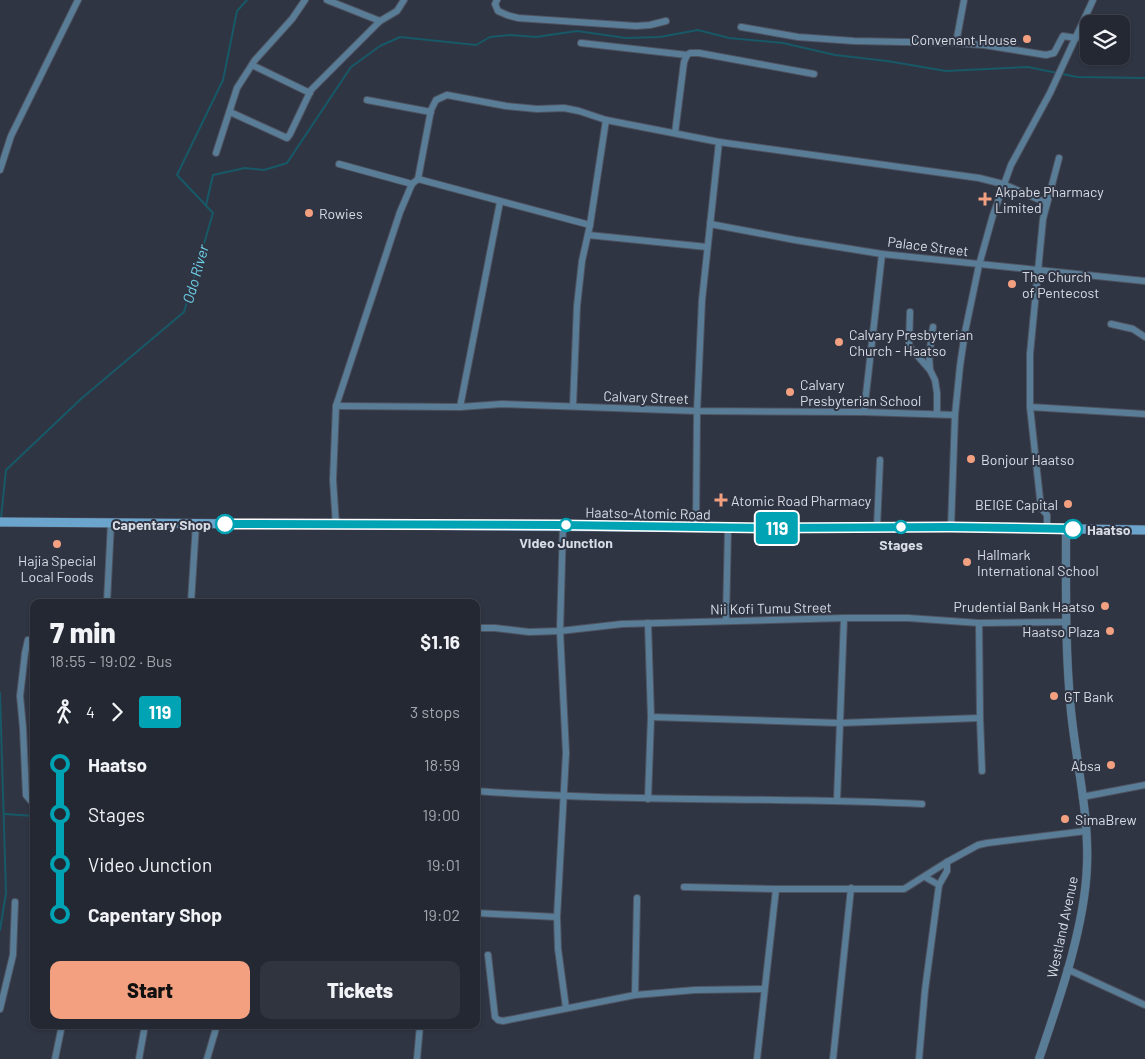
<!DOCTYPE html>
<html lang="en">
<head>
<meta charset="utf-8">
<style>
	:root { --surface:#242833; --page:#30343f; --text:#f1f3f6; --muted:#a3a6ac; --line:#41444e; --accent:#f2a080 }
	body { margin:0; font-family:Barlow,sans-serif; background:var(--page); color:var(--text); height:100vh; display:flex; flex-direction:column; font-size:19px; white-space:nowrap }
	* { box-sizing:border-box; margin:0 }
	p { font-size:16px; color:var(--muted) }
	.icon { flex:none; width:28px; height:28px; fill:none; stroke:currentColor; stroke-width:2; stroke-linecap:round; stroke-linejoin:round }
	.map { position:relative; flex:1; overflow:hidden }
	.drawer { position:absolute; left:30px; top:599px; width:450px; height:430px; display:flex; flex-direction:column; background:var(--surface); border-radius:10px; box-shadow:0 1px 4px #0004,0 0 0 1px var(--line) }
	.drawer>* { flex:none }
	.badge { padding:0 10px; border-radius:4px; font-size:18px; line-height:32px }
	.fabs { position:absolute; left:1080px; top:15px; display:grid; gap:10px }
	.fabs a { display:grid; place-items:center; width:50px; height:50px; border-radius:10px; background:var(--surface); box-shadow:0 1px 4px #0004,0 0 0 1px var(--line); font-size:25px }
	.map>.badge { position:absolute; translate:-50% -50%; box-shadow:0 0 0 2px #fff }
	.legs { display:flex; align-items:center; gap:8px; height:55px; padding:0 20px; font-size:16px }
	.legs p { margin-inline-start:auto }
	.summary { display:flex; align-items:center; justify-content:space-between; height:85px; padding:0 20px }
	h1 { font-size:28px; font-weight:800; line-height:38px }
	.cta { display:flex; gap:10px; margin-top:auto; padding:10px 20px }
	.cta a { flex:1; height:58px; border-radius:10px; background:var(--accent); color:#111; font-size:20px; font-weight:800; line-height:58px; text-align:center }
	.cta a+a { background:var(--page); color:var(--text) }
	ul { padding:0 20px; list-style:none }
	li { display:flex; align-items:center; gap:18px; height:50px; font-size:19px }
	li i { display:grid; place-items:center; width:8px; height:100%; margin:0 6px; background:currentColor }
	li i::after { content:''; width:12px; height:12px; margin:-6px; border:4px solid; border-radius:50%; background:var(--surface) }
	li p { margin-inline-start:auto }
	li:first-child i { background:linear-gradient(#0000 50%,currentColor 0) }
	li:last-child i { background:linear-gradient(currentColor 50%,#0000 0) }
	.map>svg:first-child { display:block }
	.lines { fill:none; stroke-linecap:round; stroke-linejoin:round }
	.stream { stroke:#175966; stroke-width:2 }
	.minor-casing { stroke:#4e5361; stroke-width:8 }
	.tertiary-casing { stroke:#4e5361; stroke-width:9 }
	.secondary-casing { stroke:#4e5361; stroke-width:10 }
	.minor { stroke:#5a7d97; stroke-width:6 }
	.tertiary { stroke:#5a7d97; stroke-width:8 }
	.secondary { stroke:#6ba5ce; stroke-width:9 }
	.line-1-casing { stroke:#fff; stroke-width:11 }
	.line-1 { stroke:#00a3b4; stroke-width:8 }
	.poi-dot { fill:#f2a080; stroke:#303544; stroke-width:2 }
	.stop-1-dot { fill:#fff; stroke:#00a3b4; stroke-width:2.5 }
	.labels { text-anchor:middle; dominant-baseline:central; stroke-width:4; stroke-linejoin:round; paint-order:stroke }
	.poi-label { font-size:14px; fill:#d8dce5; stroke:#303544; text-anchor:start }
	.street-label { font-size:14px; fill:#d8dce5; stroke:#303544 }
	.stop-label { font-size:14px; font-weight:bold; fill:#d8dce5; stroke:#303544 }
	.water-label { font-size:15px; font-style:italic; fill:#6dcfe5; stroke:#303544 }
</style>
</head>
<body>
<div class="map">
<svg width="1145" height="1059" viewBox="0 0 1145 1059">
	<rect width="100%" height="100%" fill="#303544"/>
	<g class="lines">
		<g class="stream">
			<polyline points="206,205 213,175 245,168 264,170 287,163 351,67 380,46 400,37 476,45 490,37 510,35 536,37 577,31 626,38 660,37 698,30 729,38 783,43 835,55 887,61 946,71 1028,67 1077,77 1145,78"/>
			<polyline points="1,518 6,470 82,398 184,312 213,213 177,175 223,80 237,11 247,0"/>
			<polyline points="0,693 6,893 0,930"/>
			<polyline points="4,814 34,816"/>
		</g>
		<defs>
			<g id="minor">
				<polyline points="327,0 380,21"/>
				<polyline points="497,0 495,4 498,11 507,15 518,18 636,26 650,25 666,21"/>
				<polyline points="741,27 798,37 854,41 956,43 964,0"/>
				<polyline points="581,43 687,55 690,53 699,53 814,74"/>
				<polyline points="956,43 984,45 1046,55 1054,53 1063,36 1076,38"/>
				<polyline points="252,65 310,93"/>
				<polyline points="367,100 431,112"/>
				<polyline points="230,112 287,138 290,134 311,90 380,21 397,11 404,0"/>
				<polyline points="675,133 684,62 687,55"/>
				<polyline points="216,153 237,88 255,60 292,19 305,0"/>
				<polyline points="339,164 412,184"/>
				<polyline points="0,170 11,136 78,0"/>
				<polyline points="418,179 590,225"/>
				<polyline points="710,224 795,240 882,254 1145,281"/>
				<polyline points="588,235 707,247"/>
				<polyline points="910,312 909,346 930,370"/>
				<polyline points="1111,324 1133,329 1145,337"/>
				<polyline points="933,327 929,356 930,370 935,380 937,393 937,414"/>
				<polyline points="336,406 460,407 502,404 697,411 864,412 955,415"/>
				<polyline points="573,406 577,306 582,261 590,225 606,120"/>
				<polyline points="460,407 500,202"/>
				<polyline points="1030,407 1145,414"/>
				<polyline points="864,412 882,254"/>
				<polyline points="336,525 333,480 336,406 400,212 412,184 418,179 431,110 436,100 447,95 506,106 537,109 564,108 579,111 606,120 719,142 979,178 1003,184 1047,203"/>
				<polyline points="563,525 560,631 566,753 557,917 558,949 566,1008"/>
				<polyline points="696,527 697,411 702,300 719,142"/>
				<polyline points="877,527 880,460"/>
				<polyline points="951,527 955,415 960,366 965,332 979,265 993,215 1011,165 1050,93 1093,0"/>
				<polyline points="1047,529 1047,515 1041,508 1030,407 1030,354 1043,219 1059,158"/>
				<polyline points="107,602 111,523"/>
				<polyline points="191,602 196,524"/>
				<polyline points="726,621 728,527"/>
				<polyline points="979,623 980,718 982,771"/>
				<polyline points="476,628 495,628 529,632 560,631 622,624 844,618 908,618 979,623 1066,622"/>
				<polyline points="28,640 25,653 20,696 23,728 26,795 31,801 34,802"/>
				<polyline points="651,717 840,723 980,718"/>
				<path d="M 476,791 C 625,802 774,797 922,804"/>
				<polyline points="1082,797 1145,785"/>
				<polyline points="648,799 651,717 648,623"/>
				<polyline points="837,800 844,618"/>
				<polyline points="925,877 939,885"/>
				<polyline points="684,887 776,889 904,889 947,862 978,845 987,843 1086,831"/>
				<polyline points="476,913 557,917"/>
				<polyline points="488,955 495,1017 498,1020 503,1021 635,995 695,990 764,989"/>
				<polyline points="1067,969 1145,1005"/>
				<polyline points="635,995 637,898"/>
				<polyline points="0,1009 13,955 15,902"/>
				<polyline points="55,1059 62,1025"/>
				<polyline points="139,1059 145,1025"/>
				<polyline points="207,1059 217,1025"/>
				<polyline points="417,1059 420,1025"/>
				<polyline points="757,1059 776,889"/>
				<polyline points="833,1059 851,888"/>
				<polyline points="919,1059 925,990 939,885 947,871 947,862"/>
			</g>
			<path id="tertiary" d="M 1039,1059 C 1059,1000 1085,927 1087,865 C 1089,813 1076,762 1071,711 C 1065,650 1066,589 1066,529"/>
			<polyline id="secondary" points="0,522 765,528 951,527 1145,530"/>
		</defs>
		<use href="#minor" class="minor-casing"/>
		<use href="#tertiary" class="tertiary-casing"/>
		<use href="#secondary" class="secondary-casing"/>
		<use href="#minor" class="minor"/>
		<use href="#tertiary" class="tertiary"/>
		<use href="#secondary" class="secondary"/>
	</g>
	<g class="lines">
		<defs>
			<polyline id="line-1" points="225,524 563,525 765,528 950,527 1073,529"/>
		</defs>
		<use href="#line-1" class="line-1-casing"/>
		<use href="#line-1" class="line-1"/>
	</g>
	<g class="poi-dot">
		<circle cx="1027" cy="39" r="5"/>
		<path d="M982.5 191.5h5v5h5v5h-5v5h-5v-5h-5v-5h5z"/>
		<circle cx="309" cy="213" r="5"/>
		<circle cx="1012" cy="284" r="5"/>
		<circle cx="839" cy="342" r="5"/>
		<circle cx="790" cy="392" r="5"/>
		<circle cx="971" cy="459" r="5"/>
		<path d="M718.5 492.5h5v5h5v5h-5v5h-5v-5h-5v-5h5z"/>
		<circle cx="1068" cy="504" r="5"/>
		<circle cx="57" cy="544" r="5"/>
		<circle cx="967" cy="562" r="5"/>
		<circle cx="1105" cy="606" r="5"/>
		<circle cx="1110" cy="631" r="5"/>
		<circle cx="1054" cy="696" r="5"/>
		<circle cx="1111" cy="765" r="5"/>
		<circle cx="1065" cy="819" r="5"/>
	</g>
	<g class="stop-1-dot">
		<circle cx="225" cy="524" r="9"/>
		<circle cx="566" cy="525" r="6"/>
		<circle cx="901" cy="527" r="6"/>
		<circle cx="1073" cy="529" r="9"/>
	</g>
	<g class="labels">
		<g class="poi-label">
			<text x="1017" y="39" text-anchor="end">Convenant House</text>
			<text x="995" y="191">Akpabe Pharmacy<tspan x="995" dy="16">Limited</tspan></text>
			<text x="319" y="213">Rowies</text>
			<text x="1022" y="276">The Church<tspan x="1022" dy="16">of Pentecost</tspan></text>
			<text x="849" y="334">Calvary Presbyterian<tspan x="849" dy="16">Church - Haatso</tspan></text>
			<text x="800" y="384">Calvary<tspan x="800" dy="16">Presbyterian School</tspan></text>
			<text x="981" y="459">Bonjour Haatso</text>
			<text x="731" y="500">Atomic Road Pharmacy</text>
			<text x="1058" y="504" text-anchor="end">BEIGE Capital</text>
			<text x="977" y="554">Hallmark<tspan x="977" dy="16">International School</tspan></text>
			<text x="57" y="560" text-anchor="middle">Hajia Special<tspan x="57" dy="16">Local Foods</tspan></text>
			<text x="1095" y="606" text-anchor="end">Prudential Bank Haatso</text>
			<text x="1100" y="631" text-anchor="end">Haatso Plaza</text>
			<text x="1064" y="696">GT Bank</text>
			<text x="1101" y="765" text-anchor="end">Absa</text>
			<text x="1075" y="819">SimaBrew</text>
		</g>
		<g class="street-label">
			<text transform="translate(928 246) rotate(7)">Palace Street</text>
			<text transform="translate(646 397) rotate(2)">Calvary Street</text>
			<text transform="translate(648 513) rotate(1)">Haatso-Atomic Road</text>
			<text transform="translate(771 608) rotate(-1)">Nii Kofi Tumu Street</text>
			<text transform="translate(1062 927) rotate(-78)">Westland Avenue</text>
		</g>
		<g class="stop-label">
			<text x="211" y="524" text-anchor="end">Capentary Shop</text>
			<text x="1087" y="529" text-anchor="start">Haatso</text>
			<text x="566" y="542">Video Junction</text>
			<text x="901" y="544">Stages</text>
		</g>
		<g class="water-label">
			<text transform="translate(195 274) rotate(-74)">Odo River</text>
		</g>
	</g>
</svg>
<div class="fabs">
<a><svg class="icon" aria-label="layers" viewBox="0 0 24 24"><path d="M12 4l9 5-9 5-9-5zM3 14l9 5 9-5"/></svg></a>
</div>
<b class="badge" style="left:777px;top:528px;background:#00a3b4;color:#fff">119</b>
<section class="drawer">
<div class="summary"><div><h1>7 min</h1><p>18:55 – 19:02 · Bus</p></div><b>$1.16</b></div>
<div class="legs"><svg class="icon" aria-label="walk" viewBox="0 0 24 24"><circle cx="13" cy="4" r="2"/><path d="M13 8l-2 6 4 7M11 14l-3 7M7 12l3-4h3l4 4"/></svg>4<svg class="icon" aria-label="forward" viewBox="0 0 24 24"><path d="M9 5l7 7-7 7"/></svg><b class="badge" style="background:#00a3b4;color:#fff">119</b><p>3 stops</p></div>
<ul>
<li><i style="color:#00a3b4"></i><b>Haatso</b><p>18:59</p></li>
<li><i style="color:#00a3b4"></i><span>Stages</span><p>19:00</p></li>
<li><i style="color:#00a3b4"></i><span>Video Junction</span><p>19:01</p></li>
<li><i style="color:#00a3b4"></i><b>Capentary Shop</b><p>19:02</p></li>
</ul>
<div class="cta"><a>Start</a><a>Tickets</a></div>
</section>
</div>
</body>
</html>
